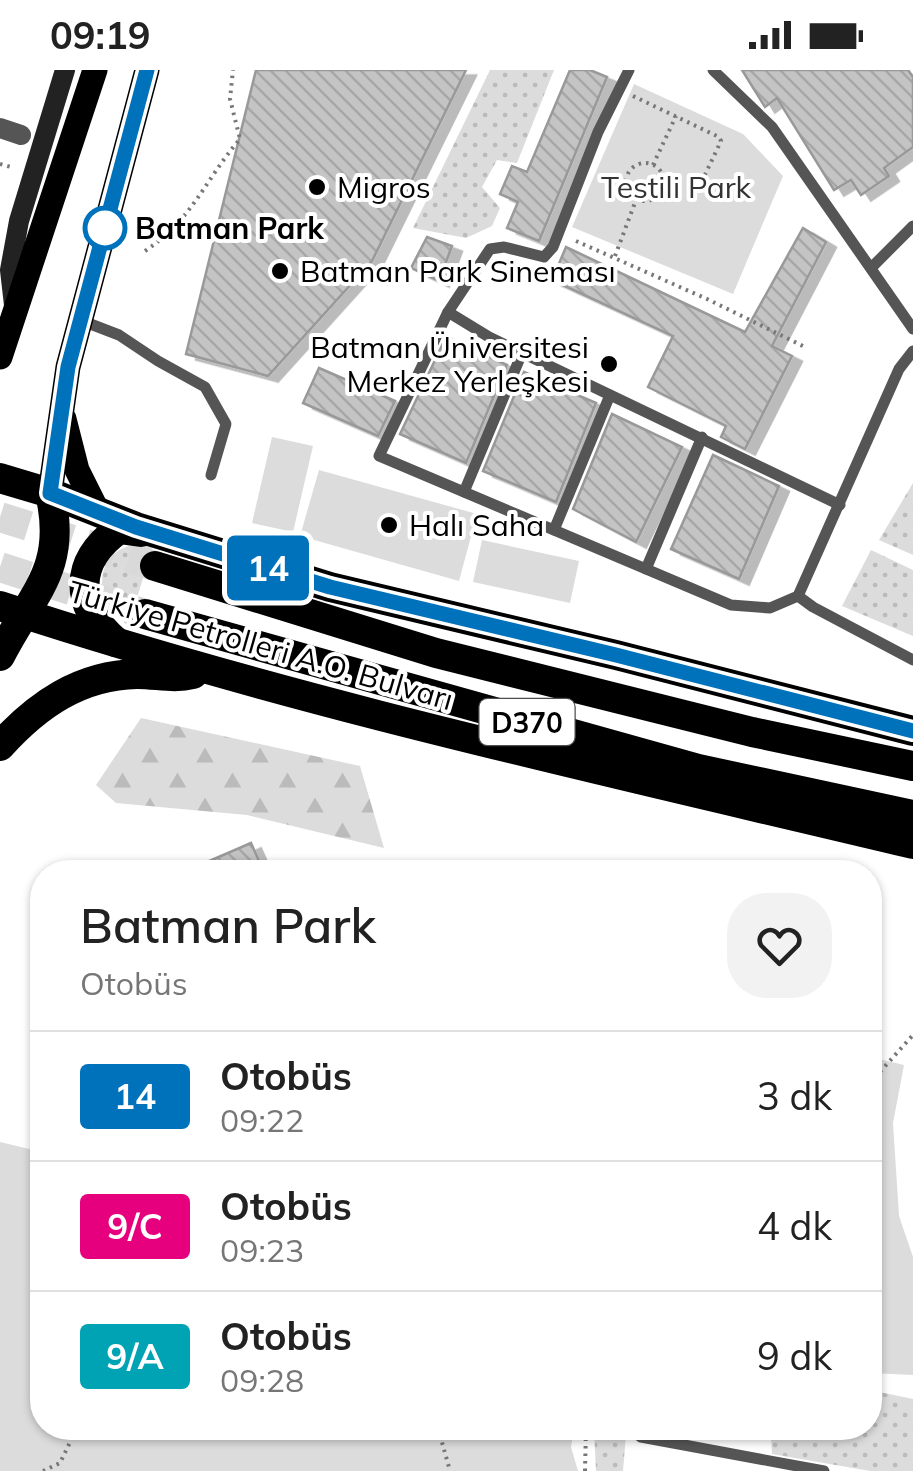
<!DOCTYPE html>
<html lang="tr">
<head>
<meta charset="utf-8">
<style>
	:root { --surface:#fff; --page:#f2f2f2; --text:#222; --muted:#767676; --line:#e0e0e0 }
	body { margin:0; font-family:Mulish,sans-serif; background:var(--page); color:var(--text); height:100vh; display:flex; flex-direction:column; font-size:38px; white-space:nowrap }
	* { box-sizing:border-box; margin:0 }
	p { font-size:32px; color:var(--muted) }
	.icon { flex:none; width:55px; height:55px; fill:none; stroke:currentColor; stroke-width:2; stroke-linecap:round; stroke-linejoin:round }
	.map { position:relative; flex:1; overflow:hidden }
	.panel { position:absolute; left:30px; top:790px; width:852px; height:580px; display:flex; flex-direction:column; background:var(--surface); border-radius:40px; box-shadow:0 2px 8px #0004 }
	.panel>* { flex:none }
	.badge { padding:0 20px; border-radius:8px; font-size:35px; line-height:65px }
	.map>.badge { position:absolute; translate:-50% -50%; box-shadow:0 0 0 5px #fff }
	.round { display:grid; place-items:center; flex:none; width:105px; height:105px; border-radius:40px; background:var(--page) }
	.summary { display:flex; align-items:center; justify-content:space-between; height:170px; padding:0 50px }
	h1 { font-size:48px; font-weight:600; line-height:75px }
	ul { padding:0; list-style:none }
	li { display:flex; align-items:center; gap:30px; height:130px; padding:0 50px; border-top:2px solid var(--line) }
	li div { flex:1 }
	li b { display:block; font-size:38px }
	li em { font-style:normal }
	li .badge { min-width:110px; font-weight:700; text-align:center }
	.status { display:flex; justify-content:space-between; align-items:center; height:70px; padding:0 50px; background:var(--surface); direction:ltr }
	.status svg { height:28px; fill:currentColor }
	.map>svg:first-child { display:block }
	.grass { fill:url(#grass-dots) }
	.forest { fill:url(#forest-firs) }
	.green { fill:#dcdcdc }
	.building { fill:url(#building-back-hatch); stroke:#999; stroke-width:2.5; filter:url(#shadow) }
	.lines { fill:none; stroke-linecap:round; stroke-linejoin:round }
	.highway-tunnel { stroke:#d9d9d9; stroke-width:30; stroke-dasharray:30 15; stroke-linecap:butt }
	.path { stroke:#777; stroke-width:4; stroke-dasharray:2.5 5; stroke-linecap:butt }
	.lane { stroke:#555; stroke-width:11 }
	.street { stroke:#555; stroke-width:20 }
	.secondary { stroke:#222; stroke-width:20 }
	.primary { stroke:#000; stroke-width:25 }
	.highway { stroke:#000; stroke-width:30 }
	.line-casing { stroke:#fff; stroke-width:22 }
	.line { stroke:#0072bc; stroke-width:15 }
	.poi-dot { fill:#000; stroke:#fff; stroke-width:4 }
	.stop-dot { fill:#fff; stroke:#0072bc; stroke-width:5 }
	.labels { text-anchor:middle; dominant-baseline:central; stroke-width:8; stroke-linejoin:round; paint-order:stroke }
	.shield { fill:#fff; stroke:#4c4c4c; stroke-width:2.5 }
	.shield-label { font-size:28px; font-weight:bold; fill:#000 }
	.poi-label { font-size:30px; fill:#000; stroke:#fff; text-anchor:start }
	.park-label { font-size:30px; fill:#333; stroke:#fff }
	.stop-label { font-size:30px; font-weight:bold; fill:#000; stroke:#fff; text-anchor:start }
	.street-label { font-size:30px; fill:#000; stroke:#fff }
</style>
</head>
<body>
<div class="status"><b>09:19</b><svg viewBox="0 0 49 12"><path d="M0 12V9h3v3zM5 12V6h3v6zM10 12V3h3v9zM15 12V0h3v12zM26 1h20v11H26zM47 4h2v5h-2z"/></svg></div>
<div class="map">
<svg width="913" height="1401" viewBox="0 0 913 1401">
	<defs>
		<pattern id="grass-dots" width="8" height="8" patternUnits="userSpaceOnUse" patternTransform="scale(2.5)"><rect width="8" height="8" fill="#dcdcdc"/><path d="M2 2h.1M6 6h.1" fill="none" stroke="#bbb" stroke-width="1.8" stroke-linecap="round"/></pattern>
		<pattern id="forest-firs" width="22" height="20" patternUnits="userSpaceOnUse" patternTransform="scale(2.5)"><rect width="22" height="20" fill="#dcdcdc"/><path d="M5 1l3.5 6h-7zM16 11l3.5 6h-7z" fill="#bbb"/></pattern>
		<pattern id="building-back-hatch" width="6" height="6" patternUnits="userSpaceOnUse" patternTransform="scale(2.5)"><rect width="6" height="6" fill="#c4c4c4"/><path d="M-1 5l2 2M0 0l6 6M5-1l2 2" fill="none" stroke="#a7a7a7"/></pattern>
		<filter id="shadow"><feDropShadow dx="10" dy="5.5" stdDeviation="0" flood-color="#0004"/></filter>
	</defs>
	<rect width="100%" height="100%" fill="#fff"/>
	<g class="grass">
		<polygon points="490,0 554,0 517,93 497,90 482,117 500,138 492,156 466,168 413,158"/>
		<polygon points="913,413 913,485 879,470"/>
		<path d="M 154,471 L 129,555 L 104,536 C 96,492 110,475 154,471 Z"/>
		<polygon points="871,480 913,500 913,566 842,536"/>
		<polygon points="870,1320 913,1329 913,1401 870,1401 772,1384 771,1367 707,1358 870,1358"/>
		<polygon points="604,1359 626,1364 623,1401 596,1401 594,1360"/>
	</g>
	<polygon class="forest" points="141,648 360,696 384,778 247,745 116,733 96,715"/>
	<g class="green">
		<polygon points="634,14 743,64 783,106 733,224 572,157"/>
		<polygon points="272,367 313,376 293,462 252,453"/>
		<polygon points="319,400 477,444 459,511 300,466"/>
		<polygon points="482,470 579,491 570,533 473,512"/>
		<polygon points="870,987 904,995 893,1053 899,1146 913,1187 913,1305 870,1303"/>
		<polygon points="0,1072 42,1082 42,1358 574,1358 571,1377 578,1401 0,1401"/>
	</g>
	<g class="building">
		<polygon points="256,0 466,0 372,191 268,306 186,284"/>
		<polygon points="570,0 590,0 607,7 539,171 507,158 518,132 500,124 512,96 527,102"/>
		<polygon points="742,0 908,0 913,7 913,77 884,98 889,106 861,125 851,110 834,120 777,28 765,37"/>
		<polygon points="803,158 826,172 772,276 792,286 745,379 721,367 726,356 648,317 673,266 552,210 566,177 745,262"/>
		<polygon points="427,167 452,176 439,211 411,198"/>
		<polygon points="446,267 507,295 466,393 400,364"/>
		<polygon points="319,298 395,331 378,366 303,333"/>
		<polygon points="524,302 596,333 556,432 483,401"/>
		<polygon points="612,344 682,377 636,472 573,439"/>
		<polygon points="713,385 779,416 739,509 671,479"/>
		<polygon points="251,773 264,802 184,802"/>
	</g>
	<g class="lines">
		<g class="highway-tunnel">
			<polyline points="0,447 155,496"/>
			<polyline points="0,497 145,544"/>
		</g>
		<g class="path">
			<polyline points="633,26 719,67 721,71 702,111 701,115 711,122"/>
			<circle cx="645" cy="112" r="19"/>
			<polyline points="0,94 11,97"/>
			<polyline points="653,95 676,46"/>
			<polyline points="576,171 707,229 805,277"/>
			<path d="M 145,181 C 193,149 204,111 240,69 L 230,29 L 233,0"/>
			<polyline points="615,186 636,130"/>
			<polyline points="870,1013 913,965"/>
			<polyline points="438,1358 450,1401"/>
			<polyline points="43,1401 60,1393 77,1358"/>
			<polyline points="585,1401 586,1358"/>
		</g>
		<g class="lane">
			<polyline points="629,0 598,62 553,177 544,187 504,177 490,179 448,242 379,386 731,535 770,538 798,526 899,299 913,281"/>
			<polyline points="713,0 772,57 913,259"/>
			<polyline points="871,198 913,156"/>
			<polyline points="448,242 489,267 840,435"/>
			<polyline points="80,250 119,265 158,291 205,317 226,354 211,405"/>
			<polyline points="464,422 522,283"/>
			<polyline points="554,460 610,325"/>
			<polyline points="646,499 702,367"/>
			<polyline points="798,526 813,537 913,590"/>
			<polyline points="629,1358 641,1367 824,1401"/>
		</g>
		<polyline class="street" points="0,58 21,65"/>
		<polyline class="secondary" points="14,235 10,200 19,151 65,0"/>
		<g class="primary">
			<polyline points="0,287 95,0"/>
			<polyline points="64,349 77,400 98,442"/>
			<polyline points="50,423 68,297 147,0"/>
		</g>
		<g class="highway">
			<polyline points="0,408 50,423 136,457 330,517 616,585 913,661"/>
			<polyline points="155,496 436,583 752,662 913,696"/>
			<path d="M 0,536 C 299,634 607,701 913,774"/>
			<polyline points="145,544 698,699 913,745"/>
			<path d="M 116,572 C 74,536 73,492 119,459 L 141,462"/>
			<path d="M 0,586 C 32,523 68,500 50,423"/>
			<path d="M 0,676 C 37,635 80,605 137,604 C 158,604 173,609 193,604"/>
		</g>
	</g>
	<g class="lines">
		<defs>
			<polyline id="line" points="147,0 68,297 50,423 136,457 330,517 616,585 913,661"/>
		</defs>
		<use href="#line" class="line-casing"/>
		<use href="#line" class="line"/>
	</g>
	<g class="poi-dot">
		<circle cx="317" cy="117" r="10"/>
		<circle cx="280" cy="201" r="10"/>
		<circle cx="609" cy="294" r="10"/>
		<circle cx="389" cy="455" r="10"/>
	</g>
	<circle class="stop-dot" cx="105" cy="158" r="20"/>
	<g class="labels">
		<rect class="shield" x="479.5" y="629" width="95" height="46" rx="8"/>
		<g class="shield-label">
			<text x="527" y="652">D370</text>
		</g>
		<g class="poi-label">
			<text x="337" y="117">Migros</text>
			<text x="300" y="201">Batman Park Sineması</text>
			<text x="589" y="277" text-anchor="end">Batman Üniversitesi<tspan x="589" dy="34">Merkez Yerleşkesi</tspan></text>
			<text x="409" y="455">Halı Saha</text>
		</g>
		<g class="park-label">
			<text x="676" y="117">Testili Park</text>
		</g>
		<g class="stop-label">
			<text x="135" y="158">Batman Park</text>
		</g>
		<g class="street-label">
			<text transform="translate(261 575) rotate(16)">Türkiye Petrolleri A.O. Bulvarı</text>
		</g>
	</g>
</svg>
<b class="badge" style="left:268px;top:498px;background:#0072bc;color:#fff">14</b>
<section class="panel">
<div class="summary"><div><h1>Batman Park</h1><p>Otobüs</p></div><a class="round"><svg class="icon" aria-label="heart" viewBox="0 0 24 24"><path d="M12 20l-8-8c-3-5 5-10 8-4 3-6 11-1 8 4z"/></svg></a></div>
<ul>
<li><span class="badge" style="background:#0072bc;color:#fff">14</span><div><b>Otobüs</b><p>09:22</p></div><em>3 dk</em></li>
<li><span class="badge" style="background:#e6007e;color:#fff">9/C</span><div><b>Otobüs</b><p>09:23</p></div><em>4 dk</em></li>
<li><span class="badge" style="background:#00a3b4;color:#fff">9/A</span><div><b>Otobüs</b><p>09:28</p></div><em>9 dk</em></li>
</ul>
</section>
</div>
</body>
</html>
